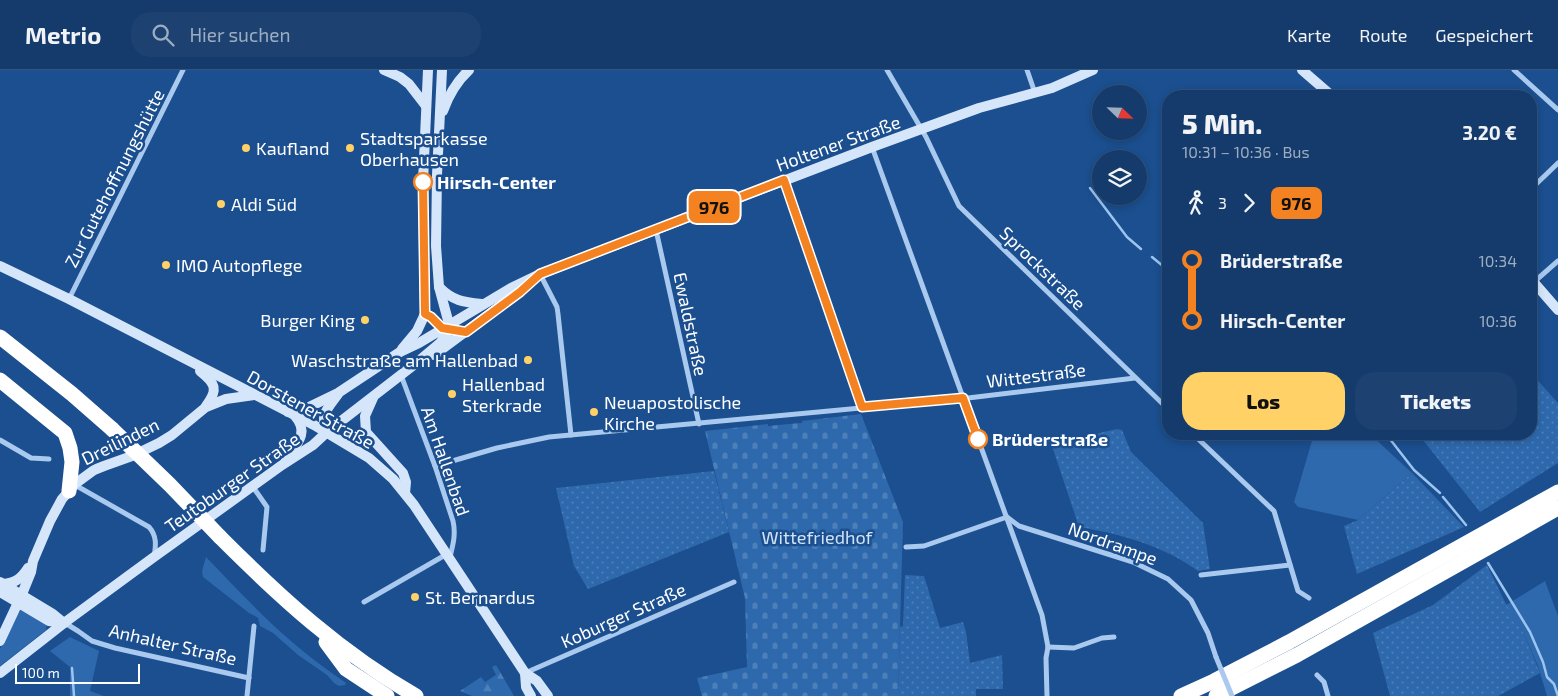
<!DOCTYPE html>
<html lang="de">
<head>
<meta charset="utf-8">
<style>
	:root { --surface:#143b6b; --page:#1d4271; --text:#f1f3f6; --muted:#9dadc1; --line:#33557e; --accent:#ffd166 }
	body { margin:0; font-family:"Exo 2",sans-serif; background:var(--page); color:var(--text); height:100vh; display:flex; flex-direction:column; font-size:19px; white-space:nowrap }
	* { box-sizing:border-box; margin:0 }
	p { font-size:16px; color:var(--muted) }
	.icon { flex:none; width:28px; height:28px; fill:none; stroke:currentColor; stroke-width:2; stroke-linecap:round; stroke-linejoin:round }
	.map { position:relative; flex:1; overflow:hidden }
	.sheet { position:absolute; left:1162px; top:20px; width:375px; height:350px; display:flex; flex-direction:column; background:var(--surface); border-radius:20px; box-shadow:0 2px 8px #0003,0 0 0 1px var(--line) }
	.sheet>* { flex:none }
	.badge { padding:0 10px; border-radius:8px; font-size:18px; line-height:32px }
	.needle { width:32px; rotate:113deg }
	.controls { position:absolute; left:1092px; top:15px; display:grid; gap:10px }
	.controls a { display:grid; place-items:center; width:55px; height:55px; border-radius:50%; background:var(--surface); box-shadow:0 2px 8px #0003,0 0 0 1px var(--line); font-size:25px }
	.scale { position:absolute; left:15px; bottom:12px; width:125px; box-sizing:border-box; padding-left:5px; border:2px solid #fff; border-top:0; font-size:14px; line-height:18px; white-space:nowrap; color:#fff; -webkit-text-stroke:4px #1b4f8f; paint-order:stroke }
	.map>.badge { position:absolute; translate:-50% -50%; box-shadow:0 0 0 2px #fff }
	.legs { display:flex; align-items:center; gap:8px; height:55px; padding:0 20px; font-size:16px }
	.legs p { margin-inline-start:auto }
	.summary { display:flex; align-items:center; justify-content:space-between; height:85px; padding:0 20px }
	h1 { font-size:28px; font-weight:800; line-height:38px }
	.action { display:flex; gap:10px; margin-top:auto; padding:10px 20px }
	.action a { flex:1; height:58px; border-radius:20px; background:var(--accent); color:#111; font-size:20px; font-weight:800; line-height:58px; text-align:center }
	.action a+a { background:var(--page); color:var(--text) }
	ul { padding:0 20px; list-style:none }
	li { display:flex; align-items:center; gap:18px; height:60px; font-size:19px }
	li i { display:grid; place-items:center; width:8px; height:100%; margin:0 6px; background:currentColor }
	li i::after { content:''; width:12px; height:12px; margin:-6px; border:4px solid; border-radius:50%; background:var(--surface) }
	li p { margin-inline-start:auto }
	li:first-child i { background:linear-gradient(#0000 50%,currentColor 0) }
	li:last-child i { background:linear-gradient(currentColor 50%,#0000 0) }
	header { display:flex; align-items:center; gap:30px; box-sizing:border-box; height:70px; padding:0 25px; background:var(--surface); border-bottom:1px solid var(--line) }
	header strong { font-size:24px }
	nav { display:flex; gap:28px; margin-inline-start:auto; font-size:18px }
	.search { width:350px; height:45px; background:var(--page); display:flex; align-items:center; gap:12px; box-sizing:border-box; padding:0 18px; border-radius:20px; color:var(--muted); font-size:19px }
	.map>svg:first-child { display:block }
	.green { fill:#2e69ad }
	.forest { fill:url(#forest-firs) }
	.cemetery { fill:url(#cemetery-stones) }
	.garden { fill:url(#garden-dots) }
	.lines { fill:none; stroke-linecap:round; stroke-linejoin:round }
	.stream { stroke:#9cc4f0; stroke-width:2.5 }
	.street { stroke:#a9c9ee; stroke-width:5 }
	.secondary { stroke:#d6e6fa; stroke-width:10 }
	.highway { stroke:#fff; stroke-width:15 }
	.street-bridge { stroke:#a9c9ee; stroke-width:5 }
	.highway-bridge { stroke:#fff; stroke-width:15 }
	.line-1-casing { stroke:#fff; stroke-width:11 }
	.line-1 { stroke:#f58220; stroke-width:8 }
	.poi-dot { fill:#ffd166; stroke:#1b4f8f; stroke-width:2 }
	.stop-1-dot { fill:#fff; stroke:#f58220; stroke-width:2.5 }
	.labels { text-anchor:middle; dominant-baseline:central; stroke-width:5; stroke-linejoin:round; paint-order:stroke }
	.poi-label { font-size:18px; fill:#fff; stroke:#1b4f8f; text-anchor:start }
	.street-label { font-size:18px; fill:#fff; stroke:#1b4f8f }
	.stop-label { font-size:18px; font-weight:bold; fill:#fff; stroke:#1b4f8f; text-anchor:start }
	.park-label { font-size:18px; fill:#cfe3fa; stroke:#1b4f8f }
</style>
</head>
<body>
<header>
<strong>Metrio</strong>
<div class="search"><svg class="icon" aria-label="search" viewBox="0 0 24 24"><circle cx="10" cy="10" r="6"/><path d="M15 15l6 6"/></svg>Hier suchen</div>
<nav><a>Karte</a><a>Route</a><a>Gespeichert</a></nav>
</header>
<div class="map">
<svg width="1558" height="626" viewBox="0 0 1558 626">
	<defs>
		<pattern id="forest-firs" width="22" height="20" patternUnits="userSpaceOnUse" patternTransform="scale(1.25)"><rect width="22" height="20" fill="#2e69ad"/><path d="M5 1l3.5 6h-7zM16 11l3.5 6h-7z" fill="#4d80b9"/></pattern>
		<pattern id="cemetery-stones" width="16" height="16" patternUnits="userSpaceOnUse" patternTransform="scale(1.25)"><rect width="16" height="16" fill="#2e69ad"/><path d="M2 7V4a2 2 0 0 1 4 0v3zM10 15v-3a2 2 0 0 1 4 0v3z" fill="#4d80b9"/></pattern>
		<pattern id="garden-dots" width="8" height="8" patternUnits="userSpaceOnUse" patternTransform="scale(1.25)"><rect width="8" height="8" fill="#2e69ad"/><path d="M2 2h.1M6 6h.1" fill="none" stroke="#4d80b9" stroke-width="1.8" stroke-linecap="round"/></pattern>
	</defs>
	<rect width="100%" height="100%" fill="#1b4f8f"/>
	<g class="green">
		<polygon points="1314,364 1370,364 1412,403 1358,450 1298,437 1294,432"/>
		<path d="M 206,487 C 234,516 261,545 291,571 C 308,586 327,600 346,613 L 345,615 L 339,616 L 334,613 L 327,605 L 298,585 L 273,563 L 260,556 L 258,548 L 255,546 L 249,543 L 203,507 L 202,501 Z"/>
		<polygon points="1545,511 1558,546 1558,626 1547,626 1538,596 1525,566 1506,535"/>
		<polygon points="20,540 47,554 46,560 0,596 0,579"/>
		<polygon points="70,567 99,581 90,621 104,626 70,626 70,597 50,581"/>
	</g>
	<polygon class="forest" points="496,595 514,626 472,626 460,621 481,607 485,612 496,605 492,597"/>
	<polygon class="cemetery" points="861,344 903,452 898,626 702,626 697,608 747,597 745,528 705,361 768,354 768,356 800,353 802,353 802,351"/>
	<g class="garden">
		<polygon points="1531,303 1558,333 1558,393 1480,442 1423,370 1427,364 1531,364"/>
		<path d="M 1117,359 L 1122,360 L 1131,382 L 1203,453 L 1210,499 L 1198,501 C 1164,476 1121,464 1079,457 L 1052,376 L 1082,367 Z"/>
		<polygon points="714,401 729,462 588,519 574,496 556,418"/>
		<polygon points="1412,403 1464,457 1357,504 1344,456 1358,450"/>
		<polygon points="1487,495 1505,532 1525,566 1540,603 1498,626 1390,626 1373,563 1433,535"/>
		<polygon points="905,505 924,506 940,558 963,552 966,562 970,593 1002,585 1003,619 976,619 976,626 898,626 900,557 903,556"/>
	</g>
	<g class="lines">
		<g class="stream">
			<polyline points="1090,118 1127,167 1141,179"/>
			<polyline points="1152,187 1169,201"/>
			<polyline points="1386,364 1414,400 1440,423"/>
			<polyline points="1443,427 1466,455"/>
			<polyline points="1488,493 1530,562 1543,592 1547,607 1554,614 1558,626"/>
			<polyline points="72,598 74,626"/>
		</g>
		<g class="street">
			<polyline points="887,0 926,67 959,136 1169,340"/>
			<polyline points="1027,0 1035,23"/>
			<polyline points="1514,0 1558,40"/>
			<polyline points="872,77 1042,545 1048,577 1046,588 1047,626"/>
			<polyline points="784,111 862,337"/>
			<polyline points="1531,119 1558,93"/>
			<polyline points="656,160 699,354"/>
			<polyline points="540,204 557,237 558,244 571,365"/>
			<polyline points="1534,212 1558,191"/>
			<polyline points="69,229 183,0"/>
			<path d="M 401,305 L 435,396 L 453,451 C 456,464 453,475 450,487"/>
			<polyline points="1193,364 1274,441 1298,521 1309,528"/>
			<polyline points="0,370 31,388 49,389"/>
			<polyline points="435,396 497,378 549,367 968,328 1135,308"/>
			<path d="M 75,415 L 149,457 C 157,466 156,475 154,487"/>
			<polyline points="253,417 267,437 263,480"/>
			<polyline points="1007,447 1019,456 1133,492 1168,509 1191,530 1208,563 1216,587"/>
			<polyline points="906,477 924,476 1007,447"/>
			<polyline points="1201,505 1290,495"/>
			<polyline points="364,532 447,484"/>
			<polyline points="65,553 78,561 92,571 115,578 249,608"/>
			<polyline points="1048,577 1074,578 1102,568 1114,567"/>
			<polyline points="525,603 734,512"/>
			<polyline points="1317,605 1324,612 1328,626"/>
			<polyline points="247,626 254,556"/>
		</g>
		<g class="secondary">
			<polyline points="384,0 400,7 409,14 426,36"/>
			<polyline points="1302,0 1332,26"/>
			<path d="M 443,41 C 449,24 456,12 469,0"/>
			<polyline points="0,196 69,229 314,355 369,388 393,409 414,435 525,603 537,611 548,626"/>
			<polyline points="1531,209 1558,240"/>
			<path d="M 439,217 C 453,231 463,232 482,234"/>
			<polyline points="425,244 431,247 442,258"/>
			<polyline points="402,279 417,261 425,244 423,112 428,0"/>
			<polyline points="434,285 519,222 530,213"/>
			<path d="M 200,301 C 215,313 219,319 206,336"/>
			<polyline points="373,328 365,346 366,362 403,403 406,412 405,423"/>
			<polyline points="288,342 307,338 338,323 400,282 419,273 511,218 540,204 872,77 979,38 1052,18 1093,0"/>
			<path d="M 327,362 C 319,345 328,338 338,324"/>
			<path d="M 286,390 C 296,375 310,363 295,346"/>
			<polyline points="0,512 53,544 64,553"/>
			<path d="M 3,514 C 15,513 21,509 28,498"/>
			<polyline points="0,522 49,551 63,553"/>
			<polyline points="0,571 22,524 31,502 33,491 50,451 62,429 75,414 94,400 104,396 132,386 159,373 172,365 206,337 226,329 254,325"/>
			<polyline points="0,603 64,553 154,487 282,395 313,375 327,362 415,294 440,273 447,264 449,254 439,217 436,176 437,105 442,0"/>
			<polyline points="525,603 526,617 531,626"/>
		</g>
		<g class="highway">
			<polyline points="0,267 72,324 112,359"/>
			<polyline points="0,310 65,363 70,378 72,392 69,421"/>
			<path d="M 220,467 C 281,528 341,583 416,626"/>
			<polyline points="326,572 346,599 387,626"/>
			<polyline points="1181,626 1214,611 1289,572 1558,422"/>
			<polyline points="1216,626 1297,585 1558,438"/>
		</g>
		<polyline class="street-bridge" points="1216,587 1232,626"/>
		<polyline class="highway-bridge" points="112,359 170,415 220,467"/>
	</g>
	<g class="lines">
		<defs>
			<polyline id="line-1" points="423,112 425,244 431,247 442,258 466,262 520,222 540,204 784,110 862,337 963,328 978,369"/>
		</defs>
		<use href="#line-1" class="line-1-casing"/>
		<use href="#line-1" class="line-1"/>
	</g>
	<g class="poi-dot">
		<circle cx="246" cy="78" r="5"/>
		<circle cx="350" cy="78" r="5"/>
		<circle cx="221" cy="134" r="5"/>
		<circle cx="166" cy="195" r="5"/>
		<circle cx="365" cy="250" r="5"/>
		<circle cx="528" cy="290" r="5"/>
		<circle cx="452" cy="324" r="5"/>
		<circle cx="594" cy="342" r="5"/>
		<circle cx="415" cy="527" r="5"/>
	</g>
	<g class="stop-1-dot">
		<circle cx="423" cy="112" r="9"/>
		<circle cx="978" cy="369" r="9"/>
	</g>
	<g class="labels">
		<g class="poi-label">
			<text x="360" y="68">Stadtsparkasse<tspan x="360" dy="21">Oberhausen</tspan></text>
			<text x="256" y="78">Kaufland</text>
			<text x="231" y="134">Aldi Süd</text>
			<text x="176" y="195">IMO Autopflege</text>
			<text x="355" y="250" text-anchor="end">Burger King</text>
			<text x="518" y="290" text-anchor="end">Waschstraße am Hallenbad</text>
			<text x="462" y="314">Hallenbad<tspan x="462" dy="21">Sterkrade</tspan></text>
			<text x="604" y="332">Neuapostolische<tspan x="604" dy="21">Kirche</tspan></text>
			<text x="425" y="527">St. Bernardus</text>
		</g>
		<g class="street-label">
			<text transform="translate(838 73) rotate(-20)">Holtener Straße</text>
			<text transform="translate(114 108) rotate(-63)">Zur Gutehoffnungshütte</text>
			<text transform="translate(1043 198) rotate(44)">Sprockstraße</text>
			<text transform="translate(691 254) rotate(78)">Ewaldstraße</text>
			<text transform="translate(1036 305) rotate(-7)">Wittestraße</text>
			<text transform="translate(311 339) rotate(29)">Dorstener Straße</text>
			<text transform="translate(120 371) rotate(-26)">Dreilinden</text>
			<text transform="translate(446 391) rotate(71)">Am Hallenbad</text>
			<text transform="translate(232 412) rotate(-35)">Teutoburger Straße</text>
			<text transform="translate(1113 473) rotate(20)">Nordrampe</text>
			<text transform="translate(623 545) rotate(-24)">Koburger Straße</text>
			<text transform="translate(173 574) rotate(13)">Anhalter Straße</text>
		</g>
		<g class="stop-label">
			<text x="437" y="112">Hirsch-Center</text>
			<text x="992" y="369">Brüderstraße</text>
		</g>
		<g class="park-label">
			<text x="817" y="467">Wittefriedhof</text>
		</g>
	</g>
</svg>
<div class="controls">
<a><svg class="needle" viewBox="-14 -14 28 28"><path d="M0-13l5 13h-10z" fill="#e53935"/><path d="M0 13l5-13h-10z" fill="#9dadc1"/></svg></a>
<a><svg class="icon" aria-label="layers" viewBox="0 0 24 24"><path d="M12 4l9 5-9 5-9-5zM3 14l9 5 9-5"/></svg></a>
</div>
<div class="scale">100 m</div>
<b class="badge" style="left:714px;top:137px;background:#f58220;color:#111">976</b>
<section class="sheet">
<div class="summary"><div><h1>5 Min.</h1><p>10:31 – 10:36 · Bus</p></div><b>3.20 €</b></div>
<div class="legs"><svg class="icon" aria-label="walk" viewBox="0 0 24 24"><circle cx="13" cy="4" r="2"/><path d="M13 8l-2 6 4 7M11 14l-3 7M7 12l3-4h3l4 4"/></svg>3<svg class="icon" aria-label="forward" viewBox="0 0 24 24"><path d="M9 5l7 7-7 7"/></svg><b class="badge" style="background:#f58220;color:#111">976</b></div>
<ul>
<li><i style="color:#f58220"></i><b>Brüderstraße</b><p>10:34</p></li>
<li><i style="color:#f58220"></i><b>Hirsch-Center</b><p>10:36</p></li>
</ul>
<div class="action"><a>Los</a><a>Tickets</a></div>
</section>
</div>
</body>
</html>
